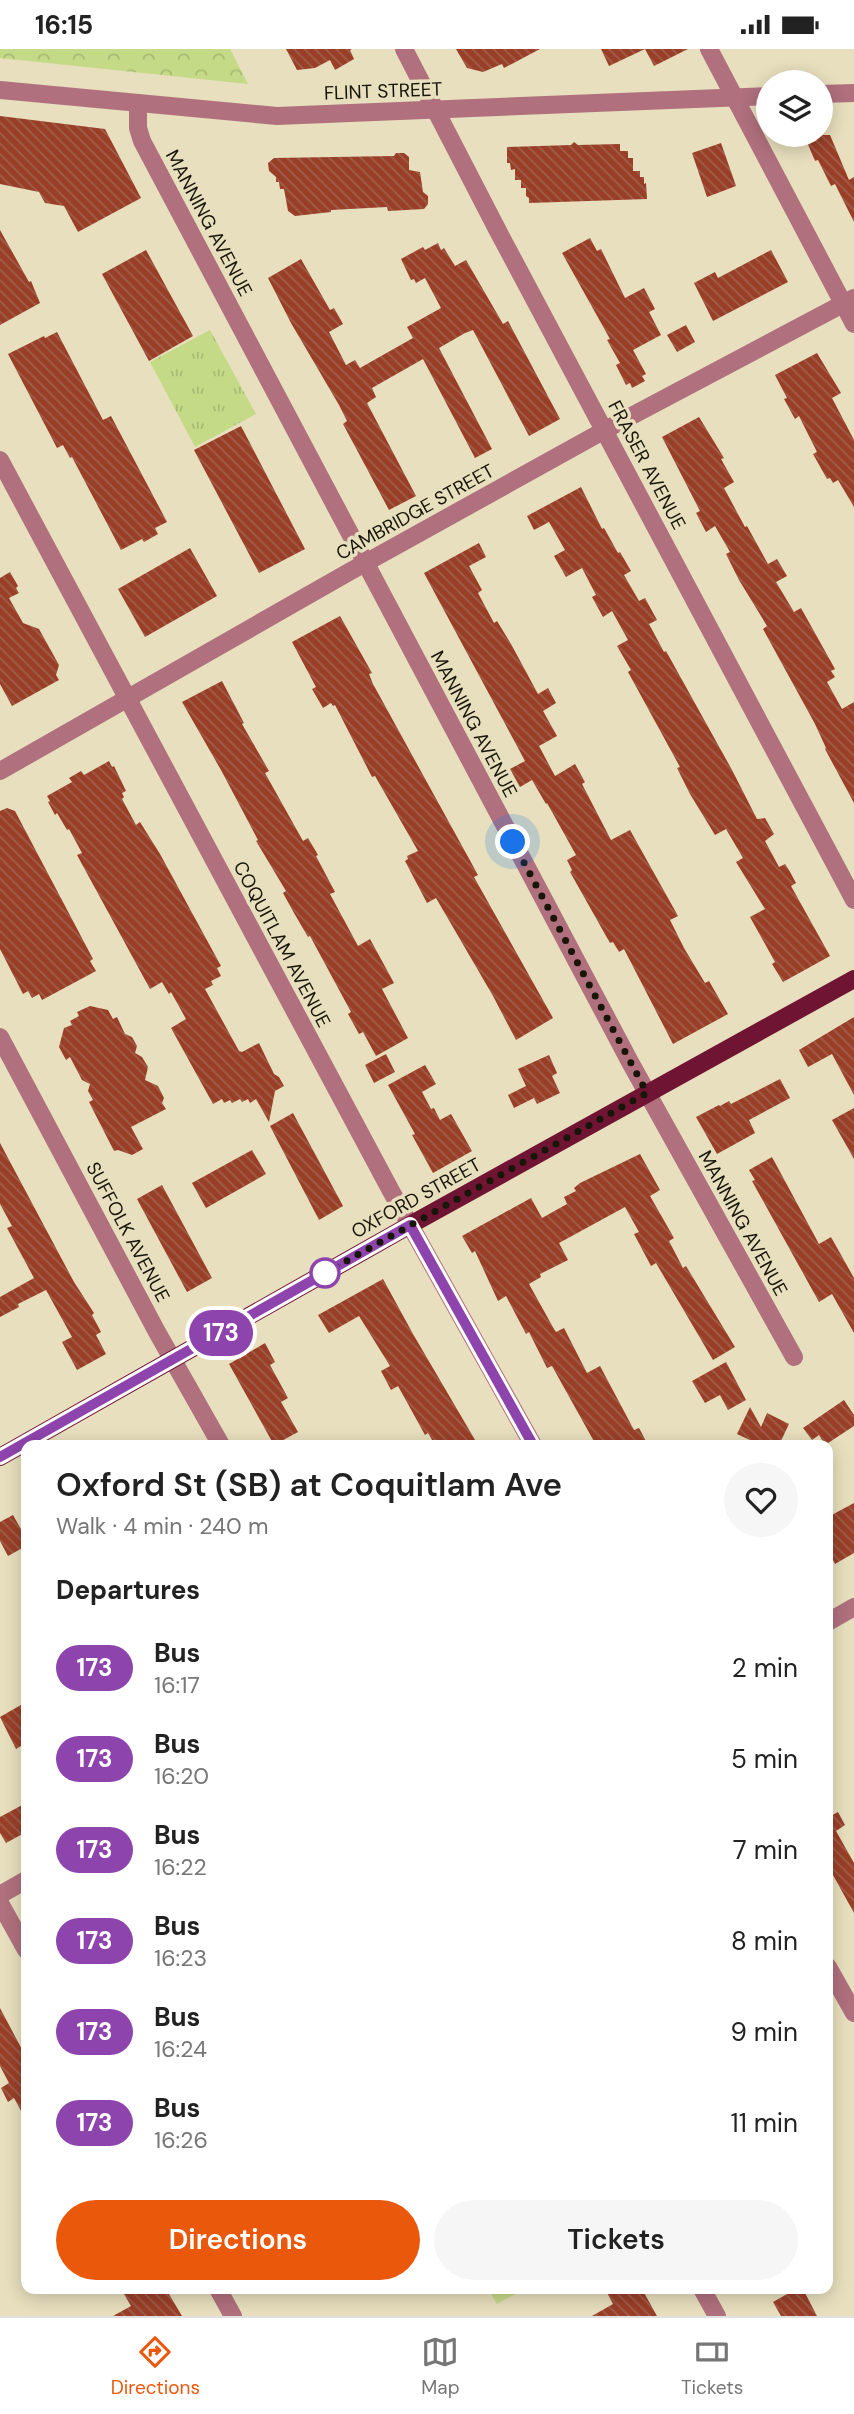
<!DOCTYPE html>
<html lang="en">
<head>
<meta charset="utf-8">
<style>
	:root { --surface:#fff; --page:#f6f6f6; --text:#222; --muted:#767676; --line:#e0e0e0; --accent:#ea580c }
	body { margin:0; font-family:"DM Sans",sans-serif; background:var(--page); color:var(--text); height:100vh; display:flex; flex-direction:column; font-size:26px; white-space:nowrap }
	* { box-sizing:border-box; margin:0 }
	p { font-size:23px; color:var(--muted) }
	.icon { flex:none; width:38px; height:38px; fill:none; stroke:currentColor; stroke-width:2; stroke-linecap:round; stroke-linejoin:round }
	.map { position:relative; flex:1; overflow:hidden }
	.sheet { position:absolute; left:21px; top:1391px; width:812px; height:854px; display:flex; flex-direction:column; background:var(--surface); border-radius:14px; box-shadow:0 4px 18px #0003 }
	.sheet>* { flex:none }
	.badge { padding:0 14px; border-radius:23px; font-size:24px; line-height:46px }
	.fabs { position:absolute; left:756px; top:21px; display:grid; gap:14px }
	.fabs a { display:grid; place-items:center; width:77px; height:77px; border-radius:50%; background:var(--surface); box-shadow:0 4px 18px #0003; font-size:35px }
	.you { position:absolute; width:35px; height:35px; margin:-18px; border:5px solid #fff; border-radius:50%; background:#1a73e8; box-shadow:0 0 0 10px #1a73e833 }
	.map>.badge { position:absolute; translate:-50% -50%; box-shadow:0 0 0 4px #fff }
	h2 { padding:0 35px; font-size:26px; line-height:63px }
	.round { display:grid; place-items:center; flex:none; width:74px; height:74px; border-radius:37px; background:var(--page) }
	.head { display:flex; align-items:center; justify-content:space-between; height:119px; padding:0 35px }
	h1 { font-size:33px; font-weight:600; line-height:52px }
	.cta { display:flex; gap:14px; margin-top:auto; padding:14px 35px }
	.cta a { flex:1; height:80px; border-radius:42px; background:var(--accent); color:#fff; font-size:28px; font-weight:600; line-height:80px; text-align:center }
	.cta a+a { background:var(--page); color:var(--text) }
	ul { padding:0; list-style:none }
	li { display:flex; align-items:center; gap:21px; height:91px; padding:0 35px }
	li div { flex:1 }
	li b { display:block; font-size:26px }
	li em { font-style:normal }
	li .badge { min-width:77px; font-weight:700; text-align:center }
	.status { display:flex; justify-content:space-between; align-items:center; height:49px; padding:0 35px; background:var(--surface); direction:ltr }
	.status svg { height:19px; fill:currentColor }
	.dock { display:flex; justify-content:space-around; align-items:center; height:98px; border-top:2px solid var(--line); background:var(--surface); font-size:19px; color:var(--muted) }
	.dock a { display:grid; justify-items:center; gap:4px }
	.dock .selected { color:var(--accent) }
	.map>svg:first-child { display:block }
	.grass { fill:url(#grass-tufts) }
	.park { fill:url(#park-crowns) }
	.pitch { fill:#c5da87 }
	.building { fill:url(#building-back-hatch) }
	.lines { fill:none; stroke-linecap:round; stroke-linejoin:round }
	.minor { stroke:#b0707e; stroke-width:18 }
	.major { stroke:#701434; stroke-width:18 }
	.line-casing { stroke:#fff; stroke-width:16 }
	.line { stroke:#8e44ad; stroke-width:10 }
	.walk { stroke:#181509; stroke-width:7; stroke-dasharray:0 12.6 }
	.stop-dot { fill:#fff; stroke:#8e44ad; stroke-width:3.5 }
	.labels { text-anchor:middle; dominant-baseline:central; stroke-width:7; stroke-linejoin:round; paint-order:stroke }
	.street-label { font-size:19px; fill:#181509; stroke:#e7dfbd }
</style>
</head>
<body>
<div class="status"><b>16:15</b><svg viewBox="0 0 49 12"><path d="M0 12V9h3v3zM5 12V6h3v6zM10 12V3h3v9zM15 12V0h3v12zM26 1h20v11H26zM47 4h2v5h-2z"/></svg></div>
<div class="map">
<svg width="854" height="2267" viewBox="0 0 854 2267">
	<defs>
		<pattern id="grass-tufts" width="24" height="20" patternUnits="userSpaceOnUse" patternTransform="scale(1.75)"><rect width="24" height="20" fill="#c5da87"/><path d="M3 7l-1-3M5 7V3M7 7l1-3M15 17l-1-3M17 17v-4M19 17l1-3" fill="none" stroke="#a8ba73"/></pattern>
		<pattern id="park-crowns" width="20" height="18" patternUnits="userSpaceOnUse" patternTransform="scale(1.75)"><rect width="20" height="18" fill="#c5da87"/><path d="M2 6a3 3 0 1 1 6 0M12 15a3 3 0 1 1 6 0" fill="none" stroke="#a8ba73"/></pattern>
		<pattern id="building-back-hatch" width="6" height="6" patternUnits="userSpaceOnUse" patternTransform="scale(1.75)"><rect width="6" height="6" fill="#993f28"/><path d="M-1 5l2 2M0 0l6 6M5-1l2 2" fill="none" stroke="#a15e4b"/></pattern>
	</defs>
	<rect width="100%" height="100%" fill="#e7dfbd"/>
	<polygon class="grass" points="210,281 256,365 195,398 150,313"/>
	<polygon class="park" points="0,0 230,0 248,35 0,9"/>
	<polygon class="pitch" points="488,2240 524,2240 497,2255"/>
	<g class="building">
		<polygon points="286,0 352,0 350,1 354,10 335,21 330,11 315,19 297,21"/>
		<polygon points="456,0 540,0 504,19 502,15 483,23 467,19"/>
		<polygon points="601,0 645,0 609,17"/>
		<polygon points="645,0 688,0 654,17"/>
		<polygon points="0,67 105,80 141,149 78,183 64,157 45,154 39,143 0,135"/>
		<polygon points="804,86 830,86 849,131 854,128 854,173 835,135 831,137 818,111 815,112"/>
		<polygon points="574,93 578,96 620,95 620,102 628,102 628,109 633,109 633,122 640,122 640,128 644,128 644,135 646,134 647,150 529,154 529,149 526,147 526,139 521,139 521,131 515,131 515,120 511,121 510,114 507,114 507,98 571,96"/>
		<polygon points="721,94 736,137 707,148 692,104"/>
		<polygon points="396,104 404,104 409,108 409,121 420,123 423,143 428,147 428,155 424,160 388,162 387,158 331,161 331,163 295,167 288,162 284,140 280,140 279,133 276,133 276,128 269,122 268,114 274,109 394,107"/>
		<polygon points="0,181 29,233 31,232 40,254 0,276"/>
		<polygon points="590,189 597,202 601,200 625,249 644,239 655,260 649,263 661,286 633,301 646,325 642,327 645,332 632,339 630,334 626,336 616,316 620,314 607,291 610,290 562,204"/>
		<polygon points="438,194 441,201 444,199 455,217 466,211 503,275 508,272 560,370 529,387 473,281 465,284 439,299 492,400 475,409 423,310 372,339 376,348 367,354 416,447 389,461 343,375 347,372 339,356 291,274 268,229 301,210 330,261 334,259 343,275 329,283 346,316 355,311 360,319 413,289 407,278 441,259 425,229 416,234 414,230 411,231 401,210 423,198 425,201"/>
		<polygon points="146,201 193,287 149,312 102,225"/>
		<polygon points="771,201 788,233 713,272 694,234 715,223 718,229"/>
		<polygon points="686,276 695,293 677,303 667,286"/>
		<polygon points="57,283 103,371 111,367 167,473 155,479 158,485 144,493 142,490 121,501 72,408 70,409 63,396 57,399 8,305 44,287 45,289"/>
		<polygon points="817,304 841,344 832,349 854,391 854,458 838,431 833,434 830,429 827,430 813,405 817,403 799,367 795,370 784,350 787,349 775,326"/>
		<polygon points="699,368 724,409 721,410 734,433 724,439 745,478 747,477 768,515 777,510 787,527 776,533 794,563 801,559 835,620 831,622 835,628 827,633 842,660 854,653 854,754 825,700 826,699 815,675 763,580 767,577 739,531 726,505 730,503 715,477 706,483 696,464 700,462 662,388"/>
		<polygon points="241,377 305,500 259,524 194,401"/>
		<polygon points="581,438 602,480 604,479 618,504 620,503 631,522 624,526 639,552 645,549 657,571 649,575 664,603 666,602 732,721 757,770 765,769 774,785 765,792 779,818 785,815 789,821 796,834 791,837 830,907 783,933 772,915 775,913 750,868 765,860 736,813 743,809 726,780 715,786 690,745 677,719 680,718 628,623 631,621 617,597 628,591 612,562 603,568 592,548 596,546 582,519 566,528 554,507 565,501 549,473 534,481 527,467"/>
		<polygon points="479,494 486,508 469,517 482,541 478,544 494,574 497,572 511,595 538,645 548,639 556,654 543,662 557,687 539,697 555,727 575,715 585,733 582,735 611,791 630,781 678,867 670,871 684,899 705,934 709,932 728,965 673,995 624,900 619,903 613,893 610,894 570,823 572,821 567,811 576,806 547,754 546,755 532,731 520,738 510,720 525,712 424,524"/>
		<polygon points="190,499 217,547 145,588 118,540"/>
		<polygon points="10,523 18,537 16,539 19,544 9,549 23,574 39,580 59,616 56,626 59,631 12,657 0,635 0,529"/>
		<polygon points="340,567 372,624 369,625 373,635 478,826 474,828 553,969 516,991 493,947 436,849 427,854 405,812 408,810 407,807 418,802 375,727 372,728 335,656 333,657 331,654 323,659 312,640 316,638 292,593"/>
		<polygon points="222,632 244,674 242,675 269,722 265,724 303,792 308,789 318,806 316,807 335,843 330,845 358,897 370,890 394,934 382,940 408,989 376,1007 363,983 359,985 348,965 351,963 310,887 308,888 294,864 283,844 286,842 256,792 258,791 221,721 182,653"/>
		<polygon points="109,712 112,718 114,717 126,742 122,744 124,748 122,750 136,776 140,773 160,805 221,917 217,919 221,927 211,932 213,936 205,940 239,1002 242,1003 259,994 274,1025 279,1028 284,1037 275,1042 269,1073 256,1050 250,1054 248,1050 242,1053 240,1050 232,1054 230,1051 224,1054 222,1050 213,1055 171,979 186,970 171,943 169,945 162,933 150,940 77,806 82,804 69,780 67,781 57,764 55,766 48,753 50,752 47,747 72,733 69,729 81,722 84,726"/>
		<polygon points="7,759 15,762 93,910 90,912 96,922 42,951 39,945 32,949 28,942 23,945 0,900 0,762"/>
		<polygon points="90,957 108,961 113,970 117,968 125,985 132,988 137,997 135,1004 142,1008 148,1018 145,1031 158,1037 164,1049 162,1054 166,1060 131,1078 143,1100 132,1106 118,1101 114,1102 89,1053 93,1051 88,1042 90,1035 82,1031 70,1008 66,1011 59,998 64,979 72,976 70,972 79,967 77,963"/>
		<polygon points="854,968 854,1046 832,1005 808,1018 799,1001"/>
		<polygon points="386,1005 395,1023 374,1034 365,1016"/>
		<polygon points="549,1006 557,1024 552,1027 560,1044 537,1055 534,1049 514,1059 508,1046 526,1037 518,1020"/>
		<polygon points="425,1016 436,1035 422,1043 431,1060 434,1059 440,1071 451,1065 472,1102 433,1124 412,1086 415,1085 388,1036"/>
		<polygon points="780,1030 790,1049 749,1071 755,1084 717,1105 696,1068 719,1056 720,1057 729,1052 731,1055"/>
		<polygon points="854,1059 854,1110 832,1071"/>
		<polygon points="293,1064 343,1157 319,1171 270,1077"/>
		<polygon points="0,1094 74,1233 94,1264 92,1266 101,1283 96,1286 106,1305 77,1321 62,1293 72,1288 46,1241 18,1255 19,1258 0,1268 0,1248 34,1229 7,1179 12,1177 0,1155"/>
		<polygon points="252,1101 266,1125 206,1159 192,1134"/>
		<polygon points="640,1105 660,1141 650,1147 674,1189 669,1192 683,1219 686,1217 735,1298 713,1311 656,1214 651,1217 634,1185 639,1183 625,1158 559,1194 568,1211 540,1225 541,1228 529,1235 554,1280 556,1283 564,1279 587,1324 600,1317 634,1381 639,1379 646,1392 641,1395 642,1396 596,1396 552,1317 547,1319 529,1283 526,1285 506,1247 498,1252 475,1202 472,1204 462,1187 531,1149 542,1169 567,1155 564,1148 576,1142 574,1139 580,1134"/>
		<polygon points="772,1108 819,1195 831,1188 854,1229 854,1284 832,1245 819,1253 752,1132 755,1131 749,1121"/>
		<polygon points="162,1136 212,1229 187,1243 137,1150"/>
		<polygon points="383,1230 413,1285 478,1396 435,1396 428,1384 425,1386 398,1337 391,1341 381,1322 390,1317 359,1267 329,1284 318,1266"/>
		<polygon points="265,1294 275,1313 270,1316 288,1349 281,1353 298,1383 274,1396 229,1315"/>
		<polygon points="726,1313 746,1351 728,1361 720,1346 705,1354 692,1332"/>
		<polygon points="844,1351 854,1366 854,1377 825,1396 819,1386 812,1391 803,1379"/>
		<polygon points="750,1358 761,1378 767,1364 789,1375 779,1396 752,1396 754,1393 737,1385"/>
		<polygon points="854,1454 854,1504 835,1515 828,1501 828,1468"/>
		<polygon points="13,1466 26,1489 26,1497 8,1507 0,1492 0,1473"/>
		<polygon points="26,1653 26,1694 16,1700 0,1668"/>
		<polygon points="26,1754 26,1783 6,1794 0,1784 0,1768"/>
		<polygon points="838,1763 845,1776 836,1782 854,1814 854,1864 828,1817 828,1767 829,1768"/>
		<polygon points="0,1959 26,2008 26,2071 14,2049 8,2053 1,2039 9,2034 0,2017"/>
		<polygon points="121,2240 166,2240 182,2267 113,2267 131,2257"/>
		<polygon points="605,2240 642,2240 657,2267 592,2267 613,2255"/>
		<polygon points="796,2240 803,2240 817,2267 781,2267 773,2253"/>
	</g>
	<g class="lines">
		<g class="minor">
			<polyline points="404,0 498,182 854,851"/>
			<polyline points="709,0 854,275"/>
			<polyline points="0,41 277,67 768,47"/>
			<polyline points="821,45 854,44"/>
			<polyline points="138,54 138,79 142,92 630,1013 794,1308"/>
			<polyline points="0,411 391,1142 533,1396"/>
			<polyline points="0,722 349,523 605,381 854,249"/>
			<polyline points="0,988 157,1283 221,1396"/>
			<polyline points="828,1573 854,1558"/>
			<polyline points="0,1846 26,1831"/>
			<polyline points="0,1854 26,1901"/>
			<polyline points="828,1918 854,1964"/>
			<polyline points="218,2240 233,2267"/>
			<polyline points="702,2240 717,2267"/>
		</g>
		<polyline class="major" points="0,1408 410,1176 854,930"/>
	</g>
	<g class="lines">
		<defs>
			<polyline id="line" points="0,1408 410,1176 533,1396"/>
		</defs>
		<use href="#line" class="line-casing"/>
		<use href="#line" class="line"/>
		<polyline class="walk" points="325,1224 647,1044 513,793"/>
	</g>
	<circle class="stop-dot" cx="325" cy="1224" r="14"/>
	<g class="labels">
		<g class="street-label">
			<text transform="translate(383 42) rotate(-2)">FLINT STREET</text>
			<text transform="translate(209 174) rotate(62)">MANNING AVENUE</text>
			<text transform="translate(647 416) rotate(62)">FRASER AVENUE</text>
			<text transform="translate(415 463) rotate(-29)">CAMBRIDGE STREET</text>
			<text transform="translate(474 675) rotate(62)">MANNING AVENUE</text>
			<text transform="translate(282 895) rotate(62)">COQUITLAM AVENUE</text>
			<text transform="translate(416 1149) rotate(-29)">OXFORD STREET</text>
			<text transform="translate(743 1174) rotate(61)">MANNING AVENUE</text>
			<text transform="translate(128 1183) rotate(62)">SUFFOLK AVENUE</text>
		</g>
	</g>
</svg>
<div class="fabs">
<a><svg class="icon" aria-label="layers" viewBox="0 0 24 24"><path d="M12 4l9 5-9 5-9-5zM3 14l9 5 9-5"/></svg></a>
</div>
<div class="you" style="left:513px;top:793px"></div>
<b class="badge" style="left:221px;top:1284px;background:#8e44ad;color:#fff">173</b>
<section class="sheet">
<div class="head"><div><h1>Oxford St (SB) at Coquitlam Ave</h1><p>Walk · 4 min · 240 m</p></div><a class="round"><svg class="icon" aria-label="heart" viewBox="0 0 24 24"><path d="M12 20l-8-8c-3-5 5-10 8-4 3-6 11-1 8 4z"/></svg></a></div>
<h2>Departures</h2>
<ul>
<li><span class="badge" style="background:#8e44ad;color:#fff">173</span><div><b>Bus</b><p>16:17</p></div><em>2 min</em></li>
<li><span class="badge" style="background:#8e44ad;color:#fff">173</span><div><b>Bus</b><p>16:20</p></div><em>5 min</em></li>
<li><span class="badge" style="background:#8e44ad;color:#fff">173</span><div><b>Bus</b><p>16:22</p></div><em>7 min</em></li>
<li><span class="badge" style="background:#8e44ad;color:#fff">173</span><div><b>Bus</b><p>16:23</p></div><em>8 min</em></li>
<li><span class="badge" style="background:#8e44ad;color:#fff">173</span><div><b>Bus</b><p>16:24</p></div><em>9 min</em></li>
<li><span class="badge" style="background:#8e44ad;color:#fff">173</span><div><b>Bus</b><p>16:26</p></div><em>11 min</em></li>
</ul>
<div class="cta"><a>Directions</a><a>Tickets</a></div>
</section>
</div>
<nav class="dock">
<a class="selected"><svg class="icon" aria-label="directions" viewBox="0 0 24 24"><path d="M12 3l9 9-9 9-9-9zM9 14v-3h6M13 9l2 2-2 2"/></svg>Directions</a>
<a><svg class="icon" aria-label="map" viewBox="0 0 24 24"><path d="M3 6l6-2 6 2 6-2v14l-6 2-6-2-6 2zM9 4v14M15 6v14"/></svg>Map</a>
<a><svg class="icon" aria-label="tickets" viewBox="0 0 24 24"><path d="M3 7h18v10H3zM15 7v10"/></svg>Tickets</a>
</nav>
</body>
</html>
